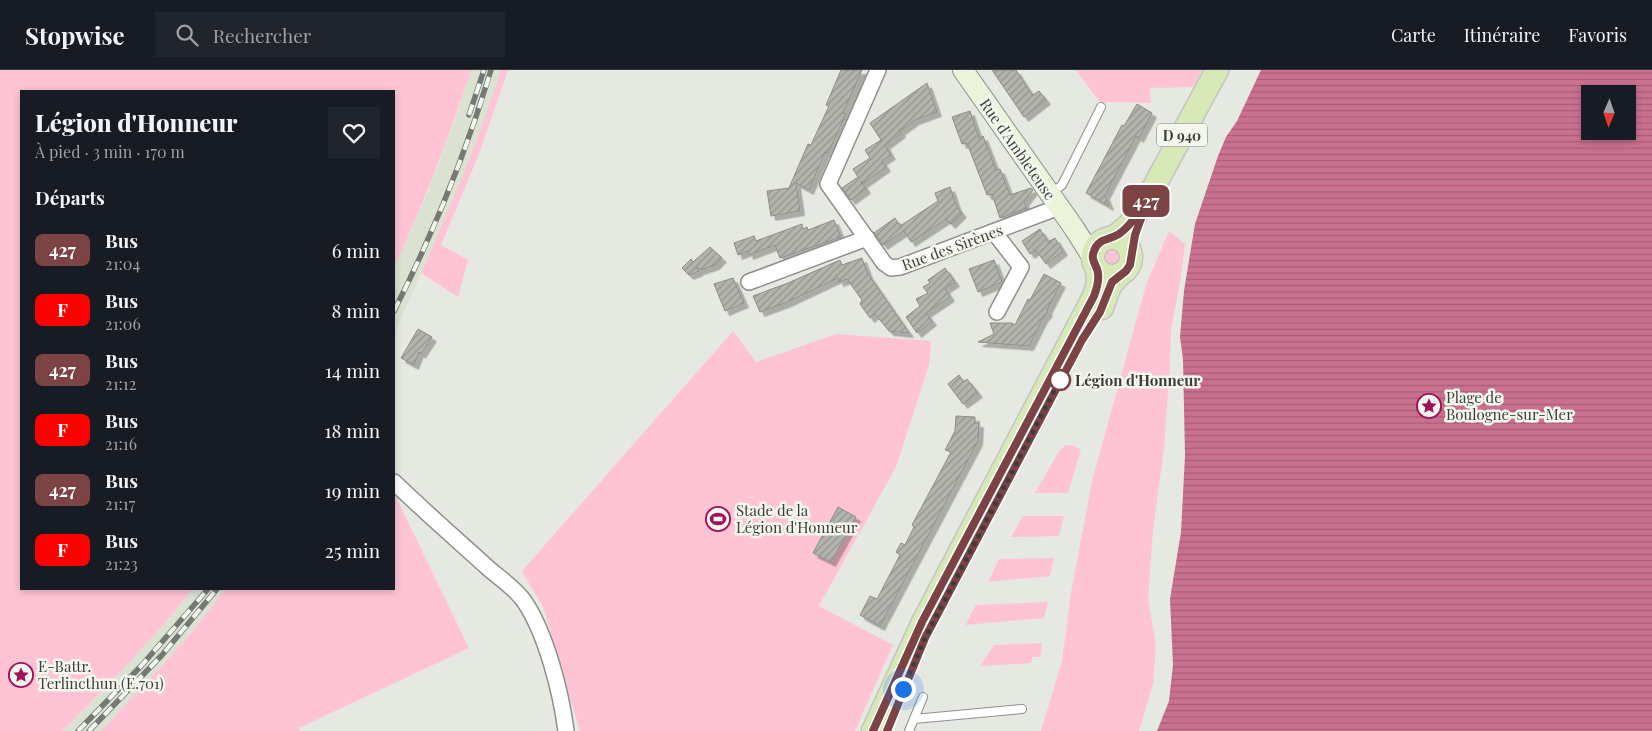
<!DOCTYPE html>
<html lang="fr">
<head>
<meta charset="utf-8">
<style>
	:root { --surface:#171b24; --page:#20242c; --text:#f1f3f6; --muted:#9ea1a6; --line:#363941 }
	body { margin:0; font-family:"Playfair Display",serif; background:var(--page); color:var(--text); height:100vh; display:flex; flex-direction:column; font-size:19px; white-space:nowrap }
	* { box-sizing:border-box; margin:0 }
	p { font-size:16px; color:var(--muted) }
	.icon { flex:none; width:28px; height:28px; fill:none; stroke:currentColor; stroke-width:2; stroke-linecap:round; stroke-linejoin:round }
	.map { position:relative; flex:1; overflow:hidden }
	.drawer { position:absolute; left:20px; top:20px; width:375px; height:500px; display:flex; flex-direction:column; background:var(--surface); border-radius:0px; box-shadow:0 2px 8px #0003 }
	.drawer>* { flex:none }
	.badge { padding:0 10px; border-radius:8px; font-size:18px; line-height:32px }
	.needle { width:32px; rotate:182deg }
	.buttons { position:absolute; left:1581px; top:15px; display:grid; gap:10px }
	.buttons a { display:grid; place-items:center; width:55px; height:55px; border-radius:0px; background:var(--surface); box-shadow:0 2px 8px #0003; font-size:25px }
	.you { position:absolute; width:25px; height:25px; margin:-12px; border:4px solid #fff; border-radius:50%; background:#1a73e8; box-shadow:0 0 0 8px #1a73e833 }
	.map>.badge { position:absolute; translate:-50% -50%; box-shadow:0 0 0 2px #fff }
	h2 { padding:0 15px; font-size:19px; line-height:45px }
	.round { display:grid; place-items:center; flex:none; width:52px; height:52px; border-radius:0px; background:var(--page) }
	.head { display:flex; align-items:center; justify-content:space-between; height:85px; padding:0 15px }
	h1 { font-size:24px; font-weight:800; line-height:38px }
	ul { padding:0; list-style:none }
	li { display:flex; align-items:center; gap:15px; height:60px; padding:0 15px }
	li div { flex:1 }
	li b { display:block; font-size:19px }
	li em { font-style:normal }
	li .badge { min-width:55px; font-weight:700; text-align:center }
	header { display:flex; align-items:center; gap:30px; box-sizing:border-box; height:70px; padding:0 25px; background:var(--surface); border-bottom:1px solid var(--line) }
	header strong { font-size:24px }
	nav { display:flex; gap:28px; margin-inline-start:auto; font-size:18px }
	.search { width:350px; height:45px; background:var(--page); display:flex; align-items:center; gap:12px; box-sizing:border-box; padding:0 18px; border-radius:0px; color:var(--muted); font-size:19px }
	.map>svg:first-child { display:block }
	.built { fill:#dce2d2 }
	.grass { fill:#fec3d4 }
	.water { fill:url(#water-rules); fill-rule:evenodd }
	.building { fill:url(#building-hatch); stroke:#8c8f87; filter:url(#shadow) }
	.lines { fill:none; stroke-linecap:round; stroke-linejoin:round }
	.lane-casing { stroke:#8e918a; stroke-width:10 }
	.street-casing { stroke:#8e918a; stroke-width:18 }
	.secondary-casing { stroke:#8e918a; stroke-width:22 }
	.primary-casing { stroke:#c4c5c4; stroke-width:25 }
	.lane { stroke:#fff; stroke-width:8 }
	.street { stroke:#fff; stroke-width:15 }
	.secondary { stroke:#ebf4da; stroke-width:20 }
	.primary { stroke:#d7e9b6; stroke-width:22 }
	.rail-casing { stroke:#767873; stroke-width:5.5 }
	.rail { stroke:#f3f7ee; stroke-width:4; stroke-dasharray:11; stroke-linecap:butt }
	.line-casing { stroke:#fff; stroke-width:11 }
	.line { stroke:#7b4343; stroke-width:8 }
	.walk { stroke:#3c3d3a; stroke-width:5; stroke-dasharray:0 9 }
	.stop-dot { fill:#fff; stroke:#7b4343; stroke-width:2.5 }
	.labels { text-anchor:middle; dominant-baseline:central; stroke-width:5; stroke-linejoin:round; paint-order:stroke }
	.shield { fill:#f3f7ee; stroke:#737570; stroke-width:1 }
	.shield-label { font-size:14px; font-weight:bold; fill:#3c3d3a }
	.street-label { font-size:15px; fill:#3c3d3a; stroke:#f3f7ee }
	.stop-label { font-size:15px; font-weight:bold; fill:#3c3d3a; stroke:#f3f7ee; text-anchor:start }
	.poi-label { font-size:15px; fill:#3c3d3a; stroke:#f3f7ee; text-anchor:start }
</style>
</head>
<body>
<header>
<strong>Stopwise</strong>
<div class="search"><svg class="icon" aria-label="search" viewBox="0 0 24 24"><circle cx="10" cy="10" r="6"/><path d="M15 15l6 6"/></svg>Rechercher</div>
<nav><a>Carte</a><a>Itinéraire</a><a>Favoris</a></nav>
</header>
<div class="map">
<svg width="1652" height="661" viewBox="0 0 1652 661">
	<defs>
		<pattern id="water-rules" width="6" height="5" patternUnits="userSpaceOnUse" patternTransform="scale(1.25)"><rect width="6" height="5" fill="#cb7190"/><path d="M0 2.5h6" fill="none" stroke="#a65e77"/></pattern>
		<pattern id="building-hatch" width="6" height="6" patternUnits="userSpaceOnUse" patternTransform="scale(1.25)"><rect width="6" height="6" fill="#b2b5ad"/><path d="M-1 1l2-2M0 6l6-6M5 7l2-2" fill="none" stroke="#92948e"/></pattern>
		<filter id="shadow"><feDropShadow dx="4.5" dy="4.5" stdDeviation="0" flood-color="#0004"/></filter>
	</defs>
	<rect width="100%" height="100%" fill="#e6e9e1"/>
	<g class="built">
		<polygon points="471,0 501,0 487,44 458,120 394,264 394,197 429,119 455,50"/>
		<polygon points="193,519 226,519 182,574 101,661 62,661 115,608 177,539"/>
	</g>
	<g class="grass">
		<path d="M 0,0 L 471,0 C 449,67 424,133 394,197 L 394,21 L 21,21 L 21,519 L 193,519 C 153,569 108,616 62,661 L 0,661 Z"/>
		<path d="M 501,0 L 508,0 L 479,84 L 441,175 L 468,190 L 458,227 L 421,203 C 451,136 479,70 501,0 Z"/>
		<polygon points="1076,0 1202,0 1193,17 1150,18 1151,33 1100,32"/>
		<polygon points="1169,161 1185,174 1180,212 1171,260 1170,294 1164,379 1153,460 1148,528 1156,576 1153,614 1139,661 1041,661 1062,591 1071,523 1092,411 1146,215"/>
		<circle cx="1112" cy="187" r="7"/>
		<polygon points="733,261 756,292 836,264 931,271 929,295 896,397 819,536 893,575 855,661 580,661 544,539 522,501"/>
		<polygon points="1066,375 1072,375 1081,379 1068,423 1035,423 1059,381"/>
		<polygon points="394,423 469,578 299,658 300,661 101,661 182,574 226,519 394,519"/>
		<polygon points="1023,446 1064,446 1059,466 1011,467"/>
		<polygon points="1054,488 1050,506 988,512 999,489"/>
		<polygon points="1048,532 1044,548 965,555 976,535"/>
		<polygon points="1042,573 1040,587 1033,587 1031,593 980,596 994,575"/>
	</g>
	<path class="water" d="M 1261,0 L 1652,0 L 1652,661 L 1157,661 L 1169,631 L 1173,595 L 1170,529 L 1181,462 L 1185,386 L 1183,289 L 1180,267 L 1184,221 L 1195,154 L 1218,86 L 1226,67 L 1237,51 ZM 1590,24 L 1628,24 L 1628,61 L 1590,61 Z"/>
	<g class="building">
		<polygon points="841,0 862,0 843,43 846,44 828,83 825,82 809,120 796,113 800,141 771,146 767,121 789,118 808,74 811,75 829,36 826,35"/>
		<polygon points="992,0 1016,0 1030,22 1033,25 1039,21 1046,30 1024,47"/>
		<polygon points="927,13 937,42 915,50 900,61 901,63 885,75 891,85 882,91 886,97 862,114 861,111 866,119 851,130 842,118 858,107 853,99 870,88 865,80 881,70 870,53"/>
		<polygon points="1137,34 1152,43 1139,68 1136,66 1105,125 1109,136 1086,123 1122,55 1124,56"/>
		<polygon points="970,41 979,68 983,66 996,100 1000,99 1010,125 1031,118 1033,120 1024,132 1027,138 1000,148 992,124 987,125 967,73 962,74 952,47"/>
		<polygon points="950,117 957,137 962,143 951,154 946,149 911,172 904,161 883,175 874,163 895,148 900,156 938,131 935,123"/>
		<polygon points="834,150 841,167 780,188 775,175 749,185 748,181 738,185 734,173 754,166 756,171 802,154 803,159 807,157 808,160"/>
		<polygon points="1040,159 1048,172 1055,168 1063,181 1046,194 1036,180 1030,184 1022,171"/>
		<polygon points="710,177 722,188 715,195 700,200 696,196 699,201 689,205 682,198 691,189 693,192"/>
		<polygon points="862,188 868,204 909,263 889,261 875,244 870,248 860,234 862,230 847,209 839,212 838,208 785,233 760,242 753,226 788,213 840,190 842,195"/>
		<polygon points="994,190 1002,212 978,222 969,199"/>
		<polygon points="945,198 955,212 945,219 950,227 926,243 932,251 917,263 906,247 920,236 916,229 928,223 923,217 930,213 928,210"/>
		<polygon points="1044,204 1061,213 1047,240 1048,242 1043,248 1029,276 978,272 994,264 990,253 1012,253 1015,255 1028,229 1030,230"/>
		<polygon points="733,208 744,233 725,241 714,214"/>
		<polygon points="418,259 432,267 421,284 419,282 414,295 401,288"/>
		<polygon points="959,305 964,312 967,309 978,323 963,334 948,314"/>
		<polygon points="956,346 975,347 975,353 979,353 978,371 880,556 860,545 870,526 877,529 900,485 896,482 901,473 905,475 914,457 912,455 951,382 945,380 955,361"/>
		<polygon points="838,437 856,447 831,492 813,483"/>
	</g>
	<g class="lines">
		<defs>
			<g id="lane">
				<polyline points="1052,123 1062,115 1101,37"/>
				<polyline points="914,649 1022,639"/>
				<polyline points="909,661 923,627"/>
			</g>
			<g id="street">
				<polyline points="878,0 828,114 884,193 891,198 900,197 1059,137"/>
				<polyline points="994,162 1021,197 997,242"/>
				<polyline points="749,212 867,168"/>
				<path d="M 394,412 C 424,441 456,469 487,497 C 499,508 514,517 524,531 C 546,563 561,622 566,661"/>
			</g>
			<polyline id="secondary" points="963,0 1074,158 1093,188"/>
			<g id="primary">
				<circle cx="1112" cy="187" r="19"/>
				<polyline points="1113,168 1129,155 1150,124 1217,0"/>
				<polyline points="1102,238 1110,216 1120,204"/>
				<polyline points="873,661 923,552 1094,226 1098,213 1097,199"/>
			</g>
		</defs>
		<use href="#lane" class="lane-casing"/>
		<use href="#street" class="street-casing"/>
		<use href="#secondary" class="secondary-casing"/>
		<use href="#primary" class="primary-casing"/>
		<use href="#lane" class="lane"/>
		<use href="#street" class="street"/>
		<use href="#secondary" class="secondary"/>
		<use href="#primary" class="primary"/>
		<defs>
			<g id="rail">
				<polyline points="469,45 484,0"/>
				<path d="M 394,241 C 433,164 466,83 491,0"/>
				<polyline points="78,661 142,595 208,519"/>
				<polyline points="89,661 162,585 217,519"/>
			</g>
		</defs>
		<use href="#rail" class="rail-casing"/>
		<use href="#rail" class="rail"/>
	</g>
	<g class="lines">
		<defs>
			<path id="line" d="M 873,661 L 922,552 L 1094,226 C 1097,218 1100,207 1097,199 C 1094,192 1091,188 1094,181 C 1098,168 1110,170 1119,164 C 1133,154 1141,138 1150,124 L 1135,165 L 1130,195 L 1126,201 L 1112,212 L 1100,242 L 1082,270 L 925,568 L 887,661"/>
		</defs>
		<use href="#line" class="line-casing"/>
		<use href="#line" class="line"/>
		<polyline class="walk" points="903,619 925,568 1060,310"/>
	</g>
	<defs>
		<symbol id="sight-ring" viewBox="-11 -11 22 22"><circle r="9.5" fill="#f3f7ee" stroke="#a21258" stroke-width="1.5"/><path d="M0-6L1.8-2.2L6-1.7L2.9 1.2L3.7 5.4L0 3.3L-3.7 5.4L-2.9 1.2L-6-1.7L-1.8-2.2Z" fill="#a21258"/></symbol>
		<symbol id="stadium-ring" viewBox="-11 -11 22 22"><circle r="9.5" fill="#f3f7ee" stroke="#a21258" stroke-width="1.5"/><path d="M0-5a6.5 5 0 1 0 0 10a6.5 5 0 1 0 0-10ZM-3.5-1.8h7v3.6h-7Z" fill="#a21258"/></symbol>
	</defs>
	<g fill-rule="evenodd">
		<use href="#sight-ring" x="1415" y="322" width="28" height="28"/>
		<use href="#stadium-ring" x="704" y="435" width="28" height="28"/>
		<use href="#sight-ring" x="7" y="591" width="28" height="28"/>
	</g>
	<circle class="stop-dot" cx="1060" cy="310" r="10"/>
	<g class="labels">
		<rect class="shield" x="1157" y="53.5" width="50" height="23" rx="4"/>
		<g class="shield-label">
			<text x="1182" y="65">D 940</text>
		</g>
		<g class="street-label">
			<text transform="translate(1018 79) rotate(55)">Rue d'Ambleteuse</text>
			<text transform="translate(952 177) rotate(-20)">Rue des Sirènes</text>
		</g>
		<g class="stop-label">
			<text x="1075" y="310">Légion d'Honneur</text>
		</g>
		<g class="poi-label">
			<text x="1446" y="327">Plage de<tspan x="1446" dy="17">Boulogne-sur-Mer</tspan></text>
			<text x="736" y="440">Stade de la<tspan x="736" dy="17">Légion d'Honneur</tspan></text>
			<text x="38" y="596">E-Battr.<tspan x="38" dy="17">Terlincthun (E.701)</tspan></text>
		</g>
	</g>
</svg>
<div class="buttons">
<a><svg class="needle" viewBox="-14 -14 28 28"><path d="M0-13l5 13h-10z" fill="#e53935"/><path d="M0 13l5-13h-10z" fill="#9ea1a6"/></svg></a>
</div>
<div class="you" style="left:903px;top:619px"></div>
<b class="badge" style="left:1146px;top:131px;background:#7b4343;color:#fff">427</b>
<section class="drawer">
<div class="head"><div><h1>Légion d'Honneur</h1><p>À pied · 3 min · 170 m</p></div><a class="round"><svg class="icon" aria-label="heart" viewBox="0 0 24 24"><path d="M12 20l-8-8c-3-5 5-10 8-4 3-6 11-1 8 4z"/></svg></a></div>
<h2>Départs</h2>
<ul>
<li><span class="badge" style="background:#7b4343;color:#fff">427</span><div><b>Bus</b><p>21:04</p></div><em>6 min</em></li>
<li><span class="badge" style="background:#fe0000;color:#fff">F</span><div><b>Bus</b><p>21:06</p></div><em>8 min</em></li>
<li><span class="badge" style="background:#7b4343;color:#fff">427</span><div><b>Bus</b><p>21:12</p></div><em>14 min</em></li>
<li><span class="badge" style="background:#fe0000;color:#fff">F</span><div><b>Bus</b><p>21:16</p></div><em>18 min</em></li>
<li><span class="badge" style="background:#7b4343;color:#fff">427</span><div><b>Bus</b><p>21:17</p></div><em>19 min</em></li>
<li><span class="badge" style="background:#fe0000;color:#fff">F</span><div><b>Bus</b><p>21:23</p></div><em>25 min</em></li>
</ul>
</section>
</div>
</body>
</html>
